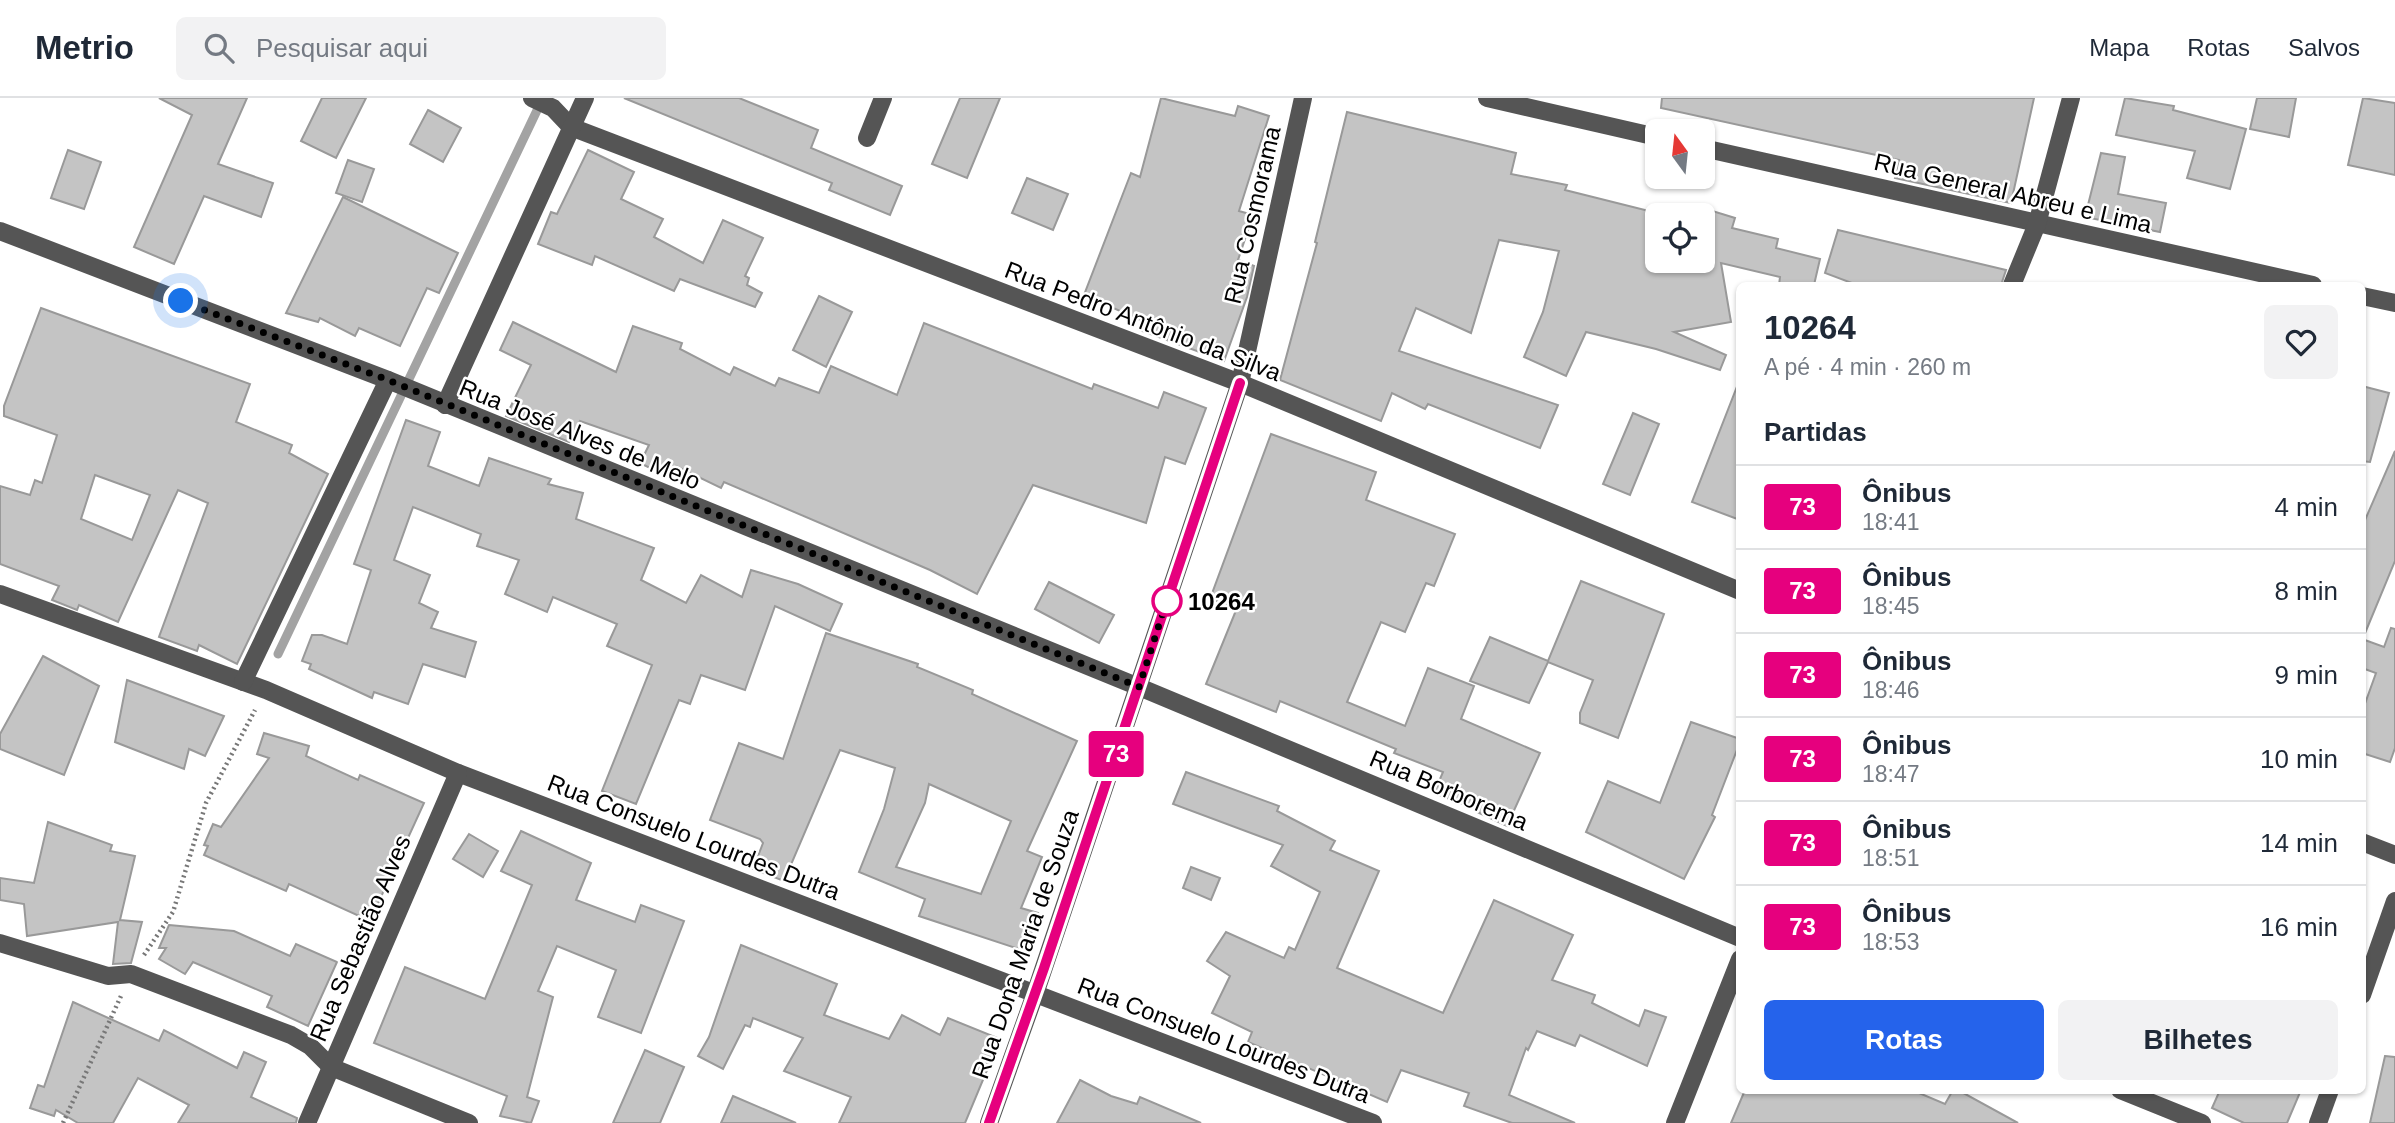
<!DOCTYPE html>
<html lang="pt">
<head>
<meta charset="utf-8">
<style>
	:root { --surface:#fff; --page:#f2f2f3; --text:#1f2937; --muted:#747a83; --line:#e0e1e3; --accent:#2563eb }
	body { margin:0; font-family:Helvetica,sans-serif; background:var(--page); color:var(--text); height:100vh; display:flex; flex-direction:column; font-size:26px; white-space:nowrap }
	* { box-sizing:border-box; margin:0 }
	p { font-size:23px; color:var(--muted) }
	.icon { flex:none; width:38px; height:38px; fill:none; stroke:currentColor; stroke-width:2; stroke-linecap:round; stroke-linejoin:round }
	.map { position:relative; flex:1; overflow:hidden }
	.sheet { position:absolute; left:1736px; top:184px; width:630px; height:812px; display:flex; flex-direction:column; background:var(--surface); border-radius:10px; box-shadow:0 2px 5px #0004 }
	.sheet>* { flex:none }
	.badge { padding:0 14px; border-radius:5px; font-size:24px; line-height:46px }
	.needle { width:46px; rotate:345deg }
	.controls { position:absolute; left:1645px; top:21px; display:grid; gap:14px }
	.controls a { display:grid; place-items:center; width:70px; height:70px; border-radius:10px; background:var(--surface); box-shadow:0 2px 5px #0004; font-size:35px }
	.you { position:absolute; width:35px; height:35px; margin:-18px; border:5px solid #fff; border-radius:50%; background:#1a73e8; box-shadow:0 0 0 10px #1a73e833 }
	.map>.badge { position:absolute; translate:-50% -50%; box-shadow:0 0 0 4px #fff }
	h2 { padding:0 28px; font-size:26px; line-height:63px }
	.round { display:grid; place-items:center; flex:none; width:74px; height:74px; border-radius:10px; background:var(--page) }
	.overview { display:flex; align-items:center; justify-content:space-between; height:119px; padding:0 28px }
	h1 { font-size:33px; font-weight:700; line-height:52px }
	.cta { display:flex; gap:14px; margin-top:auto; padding:14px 28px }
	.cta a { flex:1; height:80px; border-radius:10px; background:var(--accent); color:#fff; font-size:28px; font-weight:700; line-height:80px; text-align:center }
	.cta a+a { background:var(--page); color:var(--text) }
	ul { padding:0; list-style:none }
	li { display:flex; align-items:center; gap:21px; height:84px; padding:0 28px; border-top:2px solid var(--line) }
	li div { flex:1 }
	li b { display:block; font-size:26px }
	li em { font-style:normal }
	li .badge { min-width:77px; font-weight:700; text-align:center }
	header { display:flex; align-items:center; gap:42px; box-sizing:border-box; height:98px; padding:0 35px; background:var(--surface); border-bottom:2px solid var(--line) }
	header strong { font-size:33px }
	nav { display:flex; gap:38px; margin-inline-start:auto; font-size:24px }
	.search { width:490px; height:63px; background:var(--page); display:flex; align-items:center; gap:18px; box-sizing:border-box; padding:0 24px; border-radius:10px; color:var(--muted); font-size:26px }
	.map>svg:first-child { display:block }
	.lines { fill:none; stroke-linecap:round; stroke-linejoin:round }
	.stream { stroke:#a3a3a3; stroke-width:9 }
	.building { fill:#c4c4c4; stroke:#999; stroke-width:2; fill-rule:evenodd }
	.path { stroke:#777; stroke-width:4.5; stroke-dasharray:2 3.5; stroke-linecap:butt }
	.minor { stroke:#555; stroke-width:18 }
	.line-casing { stroke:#fff; stroke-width:16 }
	.line { stroke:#e6007e; stroke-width:10 }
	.walk { stroke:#000; stroke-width:7; stroke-dasharray:0 12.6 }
	.stop-dot { fill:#fff; stroke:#e6007e; stroke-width:3.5 }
	.labels { text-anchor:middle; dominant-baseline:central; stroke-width:5; stroke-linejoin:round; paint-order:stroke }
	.street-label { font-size:24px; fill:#000; stroke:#fff }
	.stop-label { font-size:24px; font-weight:bold; fill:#000; stroke:#fff; text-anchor:start }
</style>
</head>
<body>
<header>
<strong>Metrio</strong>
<div class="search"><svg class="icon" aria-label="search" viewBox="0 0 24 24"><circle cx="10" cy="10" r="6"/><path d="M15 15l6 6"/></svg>Pesquisar aqui</div>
<nav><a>Mapa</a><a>Rotas</a><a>Salvos</a></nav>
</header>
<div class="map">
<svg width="2395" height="1025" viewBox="0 0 2395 1025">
	<rect width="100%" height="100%" fill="#fff"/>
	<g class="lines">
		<polyline class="stream" points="278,556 541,4"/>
	</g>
	<g class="building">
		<polygon points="159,0 247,0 218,66 273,85 261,119 204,98 174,166 134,149 192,17"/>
		<polygon points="322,0 366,0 336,60 301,43"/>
		<polygon points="624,0 739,0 818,32 811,50 902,88 890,117 829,92 832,85"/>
		<polygon points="960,0 1000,0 967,80 932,66"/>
		<polygon points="1161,0 1235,18 1238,8 1269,18 1239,113 1253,117 1238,162 1254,168 1247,199 1224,263 1142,233 1145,224 1084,197 1131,75 1140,79"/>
		<polygon points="1662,0 2034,0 2011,105 1895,80 1899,62 1661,10"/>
		<polygon points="2125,0 2174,8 2173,12 2246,31 2230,91 2187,80 2195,53 2116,37"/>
		<polygon points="2257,0 2296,0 2289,39 2250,31"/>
		<polygon points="2363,0 2395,5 2395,77 2348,67"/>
		<polygon points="428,12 461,30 443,64 410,46"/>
		<polygon points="1347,14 1516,55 1511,76 1567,87 1565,92 1657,115 1657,163 1713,163 1703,160 1703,110 1735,120 1732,130 1778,141 1776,150 1820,161 1814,187 1779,187 1780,179 1721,165 1731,224 1674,234 1726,257 1720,272 1656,251 1586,234 1566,278 1524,259 1543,214 1559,153 1499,142 1471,235 1416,210 1399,253 1558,307 1540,350 1428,306 1425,311 1392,295 1381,323 1280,282 1317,145 1315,144"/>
		<polygon points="68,52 101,64 84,111 51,100"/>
		<polygon points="588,52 634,74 621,101 663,121 654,139 703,165 723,122 763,140 745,178 749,180 747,187 762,195 755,209 680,181 674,193 595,158 592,167 538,146 551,114 557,116"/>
		<polygon points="2101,55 2125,59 2118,96 2166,105 2160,134 2085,119"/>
		<polygon points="348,62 374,71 362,104 336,95"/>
		<polygon points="1027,80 1068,96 1053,132 1012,115"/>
		<polygon points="343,99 458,155 439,195 427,190 400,248 359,230 355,238 320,220 318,224 286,215"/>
		<polygon points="1838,132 2006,172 2001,187 1857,187 1825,175"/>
		<polygon points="819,198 852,214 826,269 793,252"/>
		<path d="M 41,210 L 250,286 L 236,324 L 292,347 L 289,355 L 328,376 L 237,566 L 199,547 L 197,553 L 159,539 L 208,405 L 178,392 L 118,524 L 79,507 L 77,512 L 52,502 L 59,488 L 0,466 L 0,388 L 30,397 L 35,382 L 42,385 L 57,337 L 4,318 L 4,308 ZM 95,377 L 150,397 L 132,442 L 81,421 Z"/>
		<polygon points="513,224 616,274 633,228 682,245 680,251 730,277 734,269 775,288 779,280 819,295 831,268 897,297 924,225 1092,291 1094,286 1158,310 1164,294 1206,310 1185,366 1165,359 1146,425 1033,387 977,496 930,472 724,384 721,390 676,368 670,380 640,365 649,347 580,323 569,344 506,318 531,267 500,252"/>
		<polygon points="1738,286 1740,286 1740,422 1692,404"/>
		<polygon points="2362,288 2389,295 2370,364 2362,363"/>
		<polygon points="1633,315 1659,326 1630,397 1603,386"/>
		<polygon points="406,322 440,334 428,368 479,388 489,360 551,381 548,386 583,395 576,421 654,450 641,482 686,505 701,477 742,499 751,472 798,486 842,506 830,533 775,508 745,592 701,577 690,606 679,602 636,706 602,693 652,567 607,548 617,526 553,499 547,514 505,496 519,462 477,448 481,436 413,409 394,462 430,477 419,505 438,514 431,530 476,544 465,579 423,566 408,606 374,594 372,600 309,571 311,566 302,563 312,537 322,537 347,546 371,472 354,466"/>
		<polygon points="1271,336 1376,374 1366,402 1455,436 1434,488 1426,485 1405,534 1381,524 1347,604 1405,628 1428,570 1474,588 1461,621 1540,655 1507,728 1477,714 1478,712 1434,695 1443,674 1394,655 1396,651 1280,603 1276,614 1206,586 1237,510 1210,501"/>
		<polygon points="2395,353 2395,463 2363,540 2362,429"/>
		<polygon points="1581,483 1664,516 1618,640 1580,625 1580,615 1593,582 1548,564 1529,605 1470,583 1490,539 1548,563"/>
		<polygon points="1049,484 1114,517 1099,545 1035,511"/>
		<polygon points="2391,530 2395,531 2395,650 2390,664 2362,655 2362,614 2376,575 2362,570 2362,541 2384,549"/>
		<path d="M 826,535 L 918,566 L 917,569 L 973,592 L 972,596 L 1077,643 L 1027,753 L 1042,759 L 1021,810 L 1038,815 L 1025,853 L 919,818 L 925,801 L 859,774 L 884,711 L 895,670 L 840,652 L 784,783 L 753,771 L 763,745 L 760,741 L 710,722 L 739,645 L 783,661 ZM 929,686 L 1011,723 L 981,796 L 896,769 L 925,705 Z"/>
		<polygon points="43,558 99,588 64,677 0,651 0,636"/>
		<polygon points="127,582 224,618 205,658 189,651 184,671 115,644"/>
		<polygon points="1691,624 1740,641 1740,644 1712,717 1715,719 1684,781 1586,734 1608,683 1660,705"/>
		<polygon points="264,635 309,648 306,658 358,682 360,677 424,705 370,823 289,786 286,793 204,757 208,748 204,747 213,726 221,729 269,660 257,656"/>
		<polygon points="1186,674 1279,708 1277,713 1335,743 1330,752 1379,773 1337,870 1443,915 1494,802 1573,837 1552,882 1595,897 1592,905 1639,928 1645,912 1666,919 1647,968 1580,937 1575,948 1537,933 1528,952 1526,950 1509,997 1575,1025 1512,1025 1464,1008 1469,995 1401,972 1387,1004 1248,944 1252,934 1212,915 1230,878 1207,863 1226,834 1284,860 1289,849 1295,852 1320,794 1271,768 1283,747 1173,706"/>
		<polygon points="48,724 112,747 110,753 135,758 120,822 142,824 131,865 113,866 118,824 27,838 24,806 0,802 0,780 34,785"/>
		<polygon points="521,733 591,765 576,802 635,824 641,807 684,823 641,935 598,919 616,872 557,848 538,893 553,899 527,999 539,1003 531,1025 500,1018 507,998 374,945 405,869 485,901 532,787 501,773"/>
		<polygon points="469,736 498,753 483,779 453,761"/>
		<polygon points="1191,769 1220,780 1211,802 1183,790"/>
		<polygon points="169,827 234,833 290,858 296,846 337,864 308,928 267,909 272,898 193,864 185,876 159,861 166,850 159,850"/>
		<polygon points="741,847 837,886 824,917 889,941 902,917 940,937 948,920 1000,941 965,1025 839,1025 851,999 784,973 803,940 753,920 750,929 745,927 723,971 698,958 709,939"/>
		<polygon points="73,904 159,943 164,932 237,970 244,954 266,964 251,999 297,1020 296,1025 178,1025 189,1007 138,980 113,1025 78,1025 56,1012 54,1018 30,1010 38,987 44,989"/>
		<polygon points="645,952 684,969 660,1025 613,1025"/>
		<polygon points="2385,958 2395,959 2395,1025 2370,1025"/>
		<polygon points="1080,982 1111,998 1137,1006 1140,999 1201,1025 1057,1025"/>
		<polygon points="1745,992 1912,992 1945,1006 1953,992 1958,992 2018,1025 1731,1025"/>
		<polygon points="2220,992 2301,992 2287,1025 2244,1025 2212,1010"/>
		<polygon points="733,998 796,1025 721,1025"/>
	</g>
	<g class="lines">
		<g class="path">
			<polyline points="144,857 173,814 206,705 255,612"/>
			<polyline points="63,1025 121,898"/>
		</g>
		<g class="minor">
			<polyline points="532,0 553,10 571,29 1240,285 1740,493"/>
			<polyline points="1487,0 1657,39"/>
			<polyline points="867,40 883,0"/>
			<polyline points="1703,50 2313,187"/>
			<polyline points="0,133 388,282 1139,589 1740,840"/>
			<polyline points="2012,187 2037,126 2071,0"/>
			<polyline points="2362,198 2395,205"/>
			<polyline points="445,307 585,0"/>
			<polyline points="0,496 266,592 458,675 1373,1025"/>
			<polyline points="243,584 388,282"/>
			<polyline points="2362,744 2395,757"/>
			<polyline points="0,845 108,878 131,876 291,937 310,948 331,969 469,1025"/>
			<polyline points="2362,897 2395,803"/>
			<polyline points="2120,992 2202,1025"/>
			<polyline points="307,1025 458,675"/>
			<polyline points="989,1025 1035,896 1240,285 1303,0"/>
			<polyline points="1675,1025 1740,861"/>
			<polyline points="2318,1025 2330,992"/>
		</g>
	</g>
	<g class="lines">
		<defs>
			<polyline id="line" points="989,1025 1044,870 1240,285"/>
		</defs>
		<use href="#line" class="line-casing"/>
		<use href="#line" class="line"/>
		<polyline class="walk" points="181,203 388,282 1139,589 1170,493 1167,503"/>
	</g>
	<circle class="stop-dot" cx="1167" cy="503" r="14"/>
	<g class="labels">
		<g class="street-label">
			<text transform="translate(2013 95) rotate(13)">Rua General Abreu e Lima</text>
			<text transform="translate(1252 117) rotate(-77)">Rua Cosmorama</text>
			<text transform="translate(1143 223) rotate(21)">Rua Pedro Antônio da Silva</text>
			<text transform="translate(580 336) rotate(22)">Rua José Alves de Melo</text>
			<text transform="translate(1449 692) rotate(23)">Rua Borborema</text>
			<text transform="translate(694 739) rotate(21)">Rua Consuelo Lourdes Dutra</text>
			<text transform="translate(360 840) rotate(-67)">Rua Sebastião Alves</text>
			<text transform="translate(1025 846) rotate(-71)">Rua Dona Maria de Souza</text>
			<text transform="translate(1224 942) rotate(21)">Rua Consuelo Lourdes Dutra</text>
		</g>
		<g class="stop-label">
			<text x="1188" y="503">10264</text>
		</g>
	</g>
</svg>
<div class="controls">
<a><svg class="needle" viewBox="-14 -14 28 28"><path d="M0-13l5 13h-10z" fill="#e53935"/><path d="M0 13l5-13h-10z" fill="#747a83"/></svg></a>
<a><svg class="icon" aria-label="locate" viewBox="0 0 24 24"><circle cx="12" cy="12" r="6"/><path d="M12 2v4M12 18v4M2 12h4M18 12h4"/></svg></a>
</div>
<div class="you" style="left:181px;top:203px"></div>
<b class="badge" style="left:1116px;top:656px;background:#e6007e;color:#fff">73</b>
<section class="sheet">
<div class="overview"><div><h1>10264</h1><p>A pé · 4 min · 260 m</p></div><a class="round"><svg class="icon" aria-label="heart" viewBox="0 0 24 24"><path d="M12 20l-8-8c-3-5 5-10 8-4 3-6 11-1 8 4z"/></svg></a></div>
<h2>Partidas</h2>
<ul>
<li><span class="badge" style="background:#e6007e;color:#fff">73</span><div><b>Ônibus</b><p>18:41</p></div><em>4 min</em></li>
<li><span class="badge" style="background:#e6007e;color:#fff">73</span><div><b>Ônibus</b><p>18:45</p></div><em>8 min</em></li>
<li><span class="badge" style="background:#e6007e;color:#fff">73</span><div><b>Ônibus</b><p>18:46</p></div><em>9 min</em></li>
<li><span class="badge" style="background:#e6007e;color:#fff">73</span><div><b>Ônibus</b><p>18:47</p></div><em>10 min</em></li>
<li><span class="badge" style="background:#e6007e;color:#fff">73</span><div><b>Ônibus</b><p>18:51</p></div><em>14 min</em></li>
<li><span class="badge" style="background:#e6007e;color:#fff">73</span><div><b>Ônibus</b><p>18:53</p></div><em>16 min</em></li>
</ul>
<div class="cta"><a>Rotas</a><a>Bilhetes</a></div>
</section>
</div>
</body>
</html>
